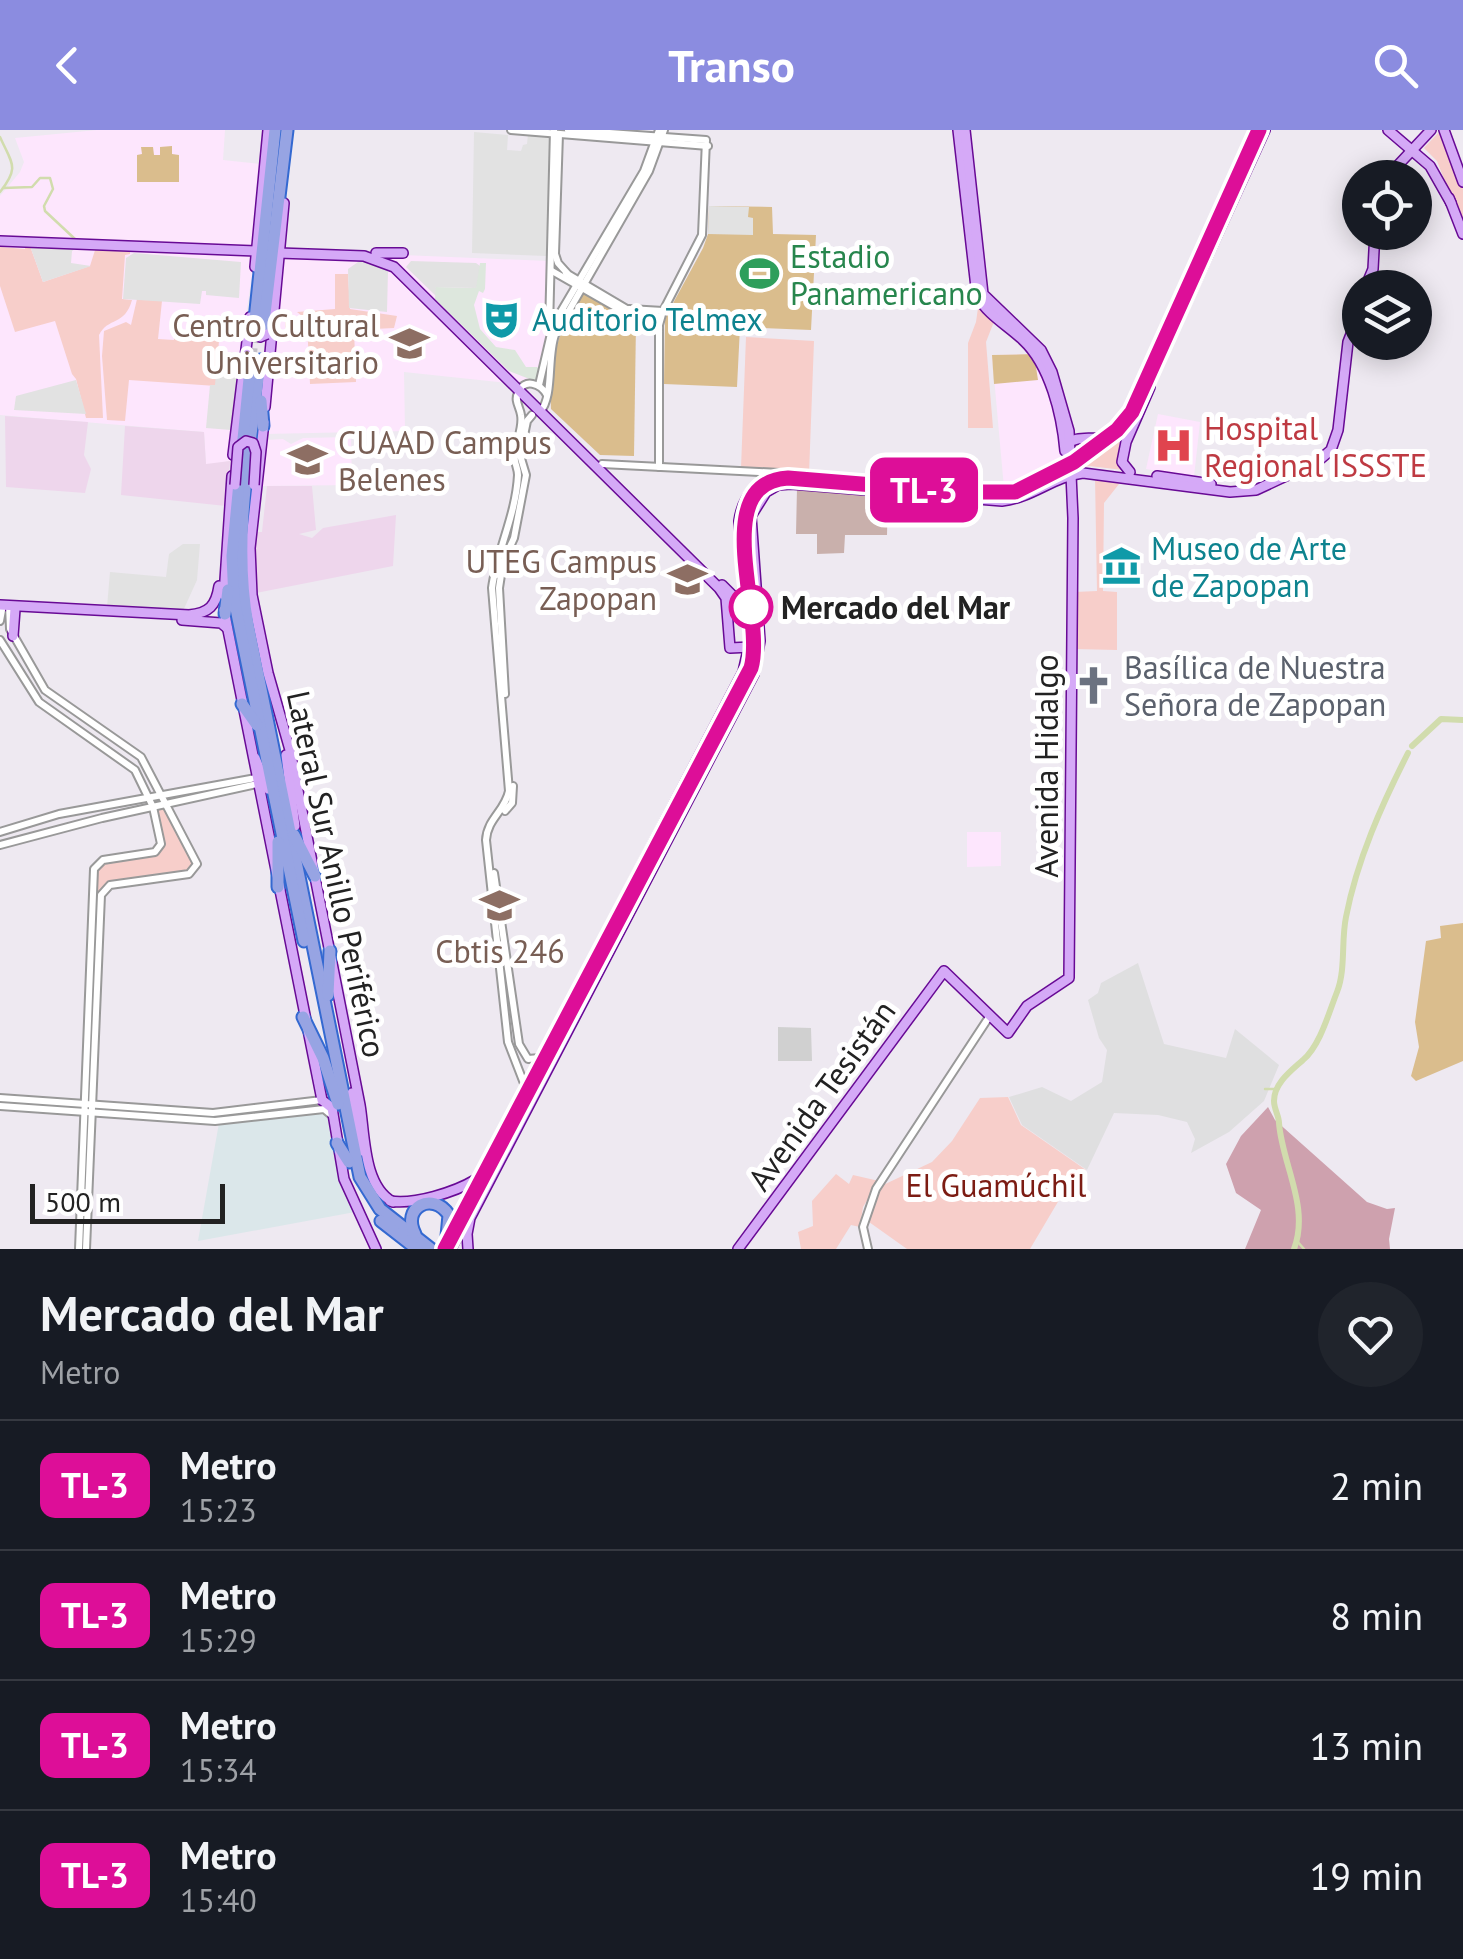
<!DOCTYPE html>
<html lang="es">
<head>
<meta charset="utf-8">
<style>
	:root { --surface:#171b24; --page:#20242c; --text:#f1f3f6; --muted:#9ea1a6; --line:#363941; --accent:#8b8ce0 }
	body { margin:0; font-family:"PT Sans",sans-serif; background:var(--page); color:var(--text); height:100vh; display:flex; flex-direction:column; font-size:38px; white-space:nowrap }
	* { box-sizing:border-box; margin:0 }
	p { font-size:32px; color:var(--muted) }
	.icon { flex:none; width:55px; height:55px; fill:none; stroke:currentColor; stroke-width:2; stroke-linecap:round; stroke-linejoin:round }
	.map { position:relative; height:1119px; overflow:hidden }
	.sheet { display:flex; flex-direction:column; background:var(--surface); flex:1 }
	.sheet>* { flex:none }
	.badge { padding:0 20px; border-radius:15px; font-size:35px; line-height:65px }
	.controls { position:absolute; left:1342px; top:30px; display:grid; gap:20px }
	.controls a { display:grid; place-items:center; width:90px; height:90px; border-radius:50%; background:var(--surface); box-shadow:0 5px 25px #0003; font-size:50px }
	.scale { position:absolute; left:30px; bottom:25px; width:195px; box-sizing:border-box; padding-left:10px; border:5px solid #222; border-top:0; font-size:28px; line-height:35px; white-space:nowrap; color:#222; -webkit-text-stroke:8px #fff; paint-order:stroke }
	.map>.badge { position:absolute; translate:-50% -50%; box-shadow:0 0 0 5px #fff }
	.round { display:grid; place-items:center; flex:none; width:105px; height:105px; border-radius:52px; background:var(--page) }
	.overview { display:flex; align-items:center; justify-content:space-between; height:170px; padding:0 40px }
	h1 { font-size:48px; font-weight:800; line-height:75px }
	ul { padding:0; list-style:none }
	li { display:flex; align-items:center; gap:30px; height:130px; padding:0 40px; border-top:2px solid var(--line) }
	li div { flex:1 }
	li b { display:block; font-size:38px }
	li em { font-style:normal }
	li .badge { min-width:110px; font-weight:700; text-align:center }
	header { display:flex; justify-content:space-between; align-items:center; height:130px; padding:0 40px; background:var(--accent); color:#fff; font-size:45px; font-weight:800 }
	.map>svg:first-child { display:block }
	.residential { fill:#dfdfe0 }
	.industrial { fill:#dbe7ea }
	.education { fill:#fde6fd }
	.religious { fill:#d0d0d0 }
	.farmland { fill:#eed6ec }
	.forest { fill:#cea1ae }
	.cemetery { fill:#c9b0ac }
	.park { fill:#f7ceca }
	.pitch { fill:#dabd8d }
	.parking { fill:#e2e2e2 }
	.plaza { fill:#dde7dd }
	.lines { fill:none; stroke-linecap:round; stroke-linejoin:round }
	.stream { stroke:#d1dcad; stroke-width:2.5 }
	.river { stroke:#d1dcad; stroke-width:6 }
	.major-tunnel { stroke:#c5c1c8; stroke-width:9; stroke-dasharray:9 4.5; stroke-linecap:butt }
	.highway-tunnel { stroke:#c5c1c8; stroke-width:11; stroke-dasharray:11 5.5; stroke-linecap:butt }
	.minor-casing { stroke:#999; stroke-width:10 }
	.major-casing { stroke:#680a95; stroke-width:12 }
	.highway-casing { stroke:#3469d1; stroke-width:15 }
	.minor { stroke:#fff; stroke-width:6 }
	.major { stroke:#d5a9f7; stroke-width:9 }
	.highway { stroke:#97a4e3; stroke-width:11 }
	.rail { stroke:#707070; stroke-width:2.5; stroke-dasharray:20 20; stroke-linecap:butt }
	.major-bridge-casing { stroke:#680a95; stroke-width:12; stroke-linecap:butt }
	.major-bridge { stroke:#d5a9f7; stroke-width:9 }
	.line-casing { stroke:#fff; stroke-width:22 }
	.line { stroke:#dd0e98; stroke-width:15 }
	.stop-dot { fill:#fff; stroke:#dd0e98; stroke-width:5 }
	.labels { text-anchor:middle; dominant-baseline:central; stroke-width:10; stroke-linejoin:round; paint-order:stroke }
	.leisure-label { font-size:32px; fill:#27864d; stroke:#fff; text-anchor:start }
	.culture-label { font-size:32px; fill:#0d838f; stroke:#fff; text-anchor:start }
	.education-label { font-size:32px; fill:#785e54; stroke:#fff; text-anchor:end }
	.health-label { font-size:32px; fill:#be3a42; stroke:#fff; text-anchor:start }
	.stop-label { font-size:32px; font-weight:bold; fill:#222; stroke:#fff; text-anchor:start }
	.worship-label { font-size:32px; fill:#5b616d; stroke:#fff; text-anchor:start }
	.street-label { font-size:32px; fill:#222; stroke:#fff }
	.park-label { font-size:32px; fill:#7c1c13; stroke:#fff }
</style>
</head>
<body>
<header><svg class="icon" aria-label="back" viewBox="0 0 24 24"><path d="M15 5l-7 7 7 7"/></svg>Transo<svg class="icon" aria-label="search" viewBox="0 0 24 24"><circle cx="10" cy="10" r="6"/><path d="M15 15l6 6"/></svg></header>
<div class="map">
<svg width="1463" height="1119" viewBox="0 0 1463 1119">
	<rect width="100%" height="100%" fill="#eee9f1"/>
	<polygon class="residential" points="1138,833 1164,914 1226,928 1235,899 1279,935 1264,971 1229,1002 1191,1023 1195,1009 1187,992 1158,985 1114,983 1087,1040 1022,995 1009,967 1042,957 1071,971 1102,952 1107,920 1099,908 1088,870 1098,863 1101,853"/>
	<polygon class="industrial" points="319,982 327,984 342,1054 355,1082 198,1111 219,993"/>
	<g class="education">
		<polygon points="97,0 225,0 223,30 260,34 252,119 0,110 0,66 20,42 24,32 15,8"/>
		<polygon points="0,114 255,124 240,226 230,331 206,335 204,302 0,285"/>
		<polygon points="282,120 548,131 547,205 540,249 517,254 404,242 405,301 265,304"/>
		<polygon points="1034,224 1042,239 1061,302 1062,333 1004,358 992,225"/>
		<polygon points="1158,284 1200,292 1194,347 1146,339"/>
		<polygon points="351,307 352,355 261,356 266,310 283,309 291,314 303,308"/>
		<polygon points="967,702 1001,702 1001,736 967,737"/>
	</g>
	<polygon class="religious" points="778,897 811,898 812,931 778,931"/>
	<g class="farmland">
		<polygon points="5,286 88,292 84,325 91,339 85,363 6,357"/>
		<polygon points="125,296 204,302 206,334 230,331 226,376 121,365"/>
		<polygon points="267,356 312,356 316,400 299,404 312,408 323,398 396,385 393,436 256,463 253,429 256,402 262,402"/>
	</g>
	<polygon class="forest" points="1268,977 1275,990 1367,1072 1387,1079 1395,1078 1389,1109 1390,1119 1245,1119 1261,1080 1236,1063 1226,1034 1241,1006"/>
	<polygon class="cemetery" points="797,358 888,364 887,405 845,405 844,423 817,424 817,404 796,404"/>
	<g class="park">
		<polygon points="1441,0 1463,56 1463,97 1437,31 1424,18"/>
		<path d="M 25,115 L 30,116 L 43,152 L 90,136 L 96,117 L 130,118 L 130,124 L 125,125 L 122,169 L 132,170 C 125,196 108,187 99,205 L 103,288 L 86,288 L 76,249 L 72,244 L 55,191 L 15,202 L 0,156 L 0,117 L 25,119 Z"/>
		<polygon points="335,144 348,144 350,179 397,186 394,198 354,200 356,252 310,254 307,193 289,194 285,198 286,185 306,189 297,182 335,179"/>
		<polygon points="137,169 162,171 158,209 174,210 174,207 219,210 216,256 129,250 125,291 107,290 102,226 104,201 126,192 131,195"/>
		<polygon points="979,171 995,189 986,212 993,298 968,298 968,213 976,192"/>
		<polygon points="746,207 814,211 809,344 741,338"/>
		<polygon points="1097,309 1118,310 1122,315 1123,340 1089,336 1075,339 1071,310"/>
		<polygon points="1095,347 1137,352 1119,354 1104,373 1103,461 1117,462 1117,520 1074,519 1075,462 1097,461"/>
		<path d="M 165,675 L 194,733 L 189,741 L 110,753 L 102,759 L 98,781 L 93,781 L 96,740 C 113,722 145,735 163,718 L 157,678 Z"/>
		<polygon points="1008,967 1021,995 1086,1040 1069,1066 1062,1065 1030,1119 907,1119 869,1092 881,1056 932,1032 952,1011 980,968"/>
		<polygon points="836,1044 849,1054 853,1045 879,1051 863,1077 860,1097 851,1095 836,1119 801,1119 798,1102 813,1096 812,1071"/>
	</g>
	<g class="pitch">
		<polygon points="172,16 172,24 179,25 179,52 137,52 137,25 142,24 141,17 153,17 154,25 160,25 160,17"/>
		<polygon points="709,76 772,77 773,104 816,105 811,200 740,197 737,257 664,254 665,188 703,118 708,104"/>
		<path d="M 580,160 L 636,193 L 634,326 L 600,325 L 551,279 C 548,231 559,202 580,160 Z"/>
		<polygon points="1034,224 1038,250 994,254 992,225"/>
		<polygon points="1463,793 1463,931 1416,951 1411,946 1419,917 1415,892 1426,811 1441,808 1440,796"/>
	</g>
	<g class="parking">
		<polygon points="474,2 508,5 507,20 521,21 523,15 527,14 528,4 551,6 546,126 472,123"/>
		<polygon points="709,76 749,77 748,87 753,88 753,105 708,104"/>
		<polygon points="30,116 77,117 72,121 71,133 91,136 43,152"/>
		<polygon points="134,123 241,132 239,168 206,165 206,161 202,161 200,174 123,169 126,128"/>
		<polygon points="361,130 384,136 388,141 387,182 349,178 348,139"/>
		<polygon points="411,131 476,133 480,136 479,153 476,158 437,157 436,166 406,137"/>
		<polygon points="218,221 241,223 231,300 206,298 210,255 215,255"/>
		<polygon points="76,250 86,284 14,280 16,266"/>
		<polygon points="183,414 200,414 197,450 183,481 107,477 110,442 166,447 169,424"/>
	</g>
	<polygon class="plaza" points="480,133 486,133 485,159 483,163 479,161 474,175 480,199 496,217 515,220 526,237 537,237 541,241 537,252 509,241 435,169 436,157 476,158"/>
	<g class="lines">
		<g class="stream">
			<path d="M 0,7 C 12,34 20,37 0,62"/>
			<polyline points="3,58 32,57 40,48 50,48 53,59 44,76 45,81 75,109"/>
			<polyline points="1265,959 1278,959"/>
			<polyline points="1297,1111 1304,1119"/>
		</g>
		<g class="river">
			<polyline points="1412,616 1441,589 1463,590"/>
			<path d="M 1294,1119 C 1310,1077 1282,1034 1279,993 C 1279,986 1274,979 1274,971 C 1274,953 1292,940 1303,930 C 1320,916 1329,882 1337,862 C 1346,839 1341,811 1346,787 C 1357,730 1382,674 1408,623"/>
		</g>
		<polyline class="major-tunnel" points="1050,350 1118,306 1134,288"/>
		<polyline class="highway-tunnel" points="251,229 254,199"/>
		<defs>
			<g id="minor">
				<polyline points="511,0 708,16"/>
				<polyline points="568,0 706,10 702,105 663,181 659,195 659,337"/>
				<polyline points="559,4 555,124 558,133 567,143"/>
				<polyline points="552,141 659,202"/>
				<polyline points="566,143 659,198"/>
				<polyline points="629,179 663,181"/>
				<polyline points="549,199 554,0"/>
				<polyline points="539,255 553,195 644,41 659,0"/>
				<path d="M 540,282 C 554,267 547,227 555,205 L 649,41 L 664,0"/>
				<polyline points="602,334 780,343"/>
				<polyline points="9,475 10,499 45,560 141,627 197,734 189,744 110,755 101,765 86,1119"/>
				<polyline points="0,491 3,475"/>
				<polyline points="0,510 39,572 135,640 153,677 161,714 155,722 103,730 94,739 79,1119"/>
				<polyline points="505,564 499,458 503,432 514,408 526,345 520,325 527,291 532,285"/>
				<polyline points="505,681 512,673 513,656"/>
				<polyline points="0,702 59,684 256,648"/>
				<polyline points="0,715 102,688 257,654"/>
				<polyline points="494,743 519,914 528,929 540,928"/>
				<path d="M 525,956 L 508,912 L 486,710 C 487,689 505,681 509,661 L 492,458 C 497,420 516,385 518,345 C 518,340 516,336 515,331 C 513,315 524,300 521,285 C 520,277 514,271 518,263 C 524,247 541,254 547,265"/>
				<polyline points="0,968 213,983 322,970"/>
				<polyline points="0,976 215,991 324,979 330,984"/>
				<polyline points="868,1119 863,1097 876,1059 989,887"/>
			</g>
			<g id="major">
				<path d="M 958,0 L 977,166 C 988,185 1007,195 1023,210 C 1050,235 1062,285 1065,321"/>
				<polyline points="1388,0 1430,36 1451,73"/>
				<polyline points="1444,0 1463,52"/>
				<polyline points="1386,48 1431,0"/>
				<polyline points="1449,68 1463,104"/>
				<polyline points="0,111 257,121"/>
				<polyline points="279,123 364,126 394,137 719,458 726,468 730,518 751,517"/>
				<polyline points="376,123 403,123"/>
				<polyline points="1197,134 1258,0"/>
				<polyline points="255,137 268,0"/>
				<polyline points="1365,158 1373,139 1375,102"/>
				<polyline points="1352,186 1360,169"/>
				<polyline points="1156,224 1168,199"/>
				<polyline points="1147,258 1265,0"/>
				<polyline points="265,277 284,73"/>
				<path d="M 264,292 L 250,418 L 252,465 L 268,543 L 290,620 L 360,975 C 365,1004 363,1056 393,1072"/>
				<path d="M 1066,314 C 1075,307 1085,309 1097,308 C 1124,305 1136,268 1146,247"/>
				<polyline points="233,325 250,187"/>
				<polyline points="1130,342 1122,332 1126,312 1150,257"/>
				<polyline points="1157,346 1211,354"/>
				<polyline points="722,455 735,468 752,468"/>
				<polyline points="224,465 232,346"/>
				<path d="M 0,475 L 189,485 C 209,483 216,476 219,456"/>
				<polyline points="224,480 322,970 332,978 344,1049 376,1119"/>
				<polyline points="182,490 221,493 227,498"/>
				<polyline points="13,506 15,479"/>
				<polyline points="286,625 295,696"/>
				<polyline points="255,628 268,659"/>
				<polyline points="352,963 362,1021"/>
				<path d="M 472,1061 L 743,542 L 750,511 L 739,391 C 743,364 759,348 786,344 L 1001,361 L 1022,356 L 1059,339 L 1072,340"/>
				<path d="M 390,1071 C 414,1075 455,1062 475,1050"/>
				<polyline points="440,1119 473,1060"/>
				<polyline points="451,1119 465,1090"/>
				<path d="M 468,1119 L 467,1104 L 470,1088 L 754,544 L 760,511 L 751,386 L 766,362 L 778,355 L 791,354 L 1002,371 C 1032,368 1054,346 1083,343 L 1230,362 L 1256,360 L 1318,331 L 1331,320 L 1338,300 L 1348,212 L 1360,181"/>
				<polyline points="738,1119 944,841 1008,903 1027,876 1069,848 1073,388 1069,301 1052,242 1041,220 983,164 965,0"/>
			</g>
			<g id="highway">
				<polyline points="254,199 275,0"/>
				<polyline points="263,200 287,0"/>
				<path d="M 260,230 C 251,317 232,408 248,495 L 360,1047 L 380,1079 L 431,1119"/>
				<polyline points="261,271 263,296"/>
				<polyline points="242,319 251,229"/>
				<polyline points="240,342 232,426 234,469 304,811"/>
				<polyline points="225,484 228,460"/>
				<polyline points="242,574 257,595"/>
				<polyline points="294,705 315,746"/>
				<polyline points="278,757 278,712"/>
				<polyline points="328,865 330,821"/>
				<polyline points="303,887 323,928 338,974"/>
				<polyline points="337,1013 349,1032"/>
				<polyline points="381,1091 417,1119"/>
				<path d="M 415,1104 C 401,1078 432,1060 449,1085 L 447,1106"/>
			</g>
		</defs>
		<use href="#minor" class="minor-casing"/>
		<use href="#major" class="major-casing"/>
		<use href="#highway" class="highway-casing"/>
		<use href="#minor" class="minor"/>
		<use href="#major" class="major"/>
		<use href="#highway" class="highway"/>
		<path class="rail" d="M 445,1119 L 751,538 C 766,487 707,353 788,348 L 959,362 L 1015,362 L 1074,332 L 1117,301 L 1134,279 L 1259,0"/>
		<defs>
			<g id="major-bridge">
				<polyline points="252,203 260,207 267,204"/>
				<polyline points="235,355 238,317 246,311 253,313 256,322 254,355"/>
			</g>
		</defs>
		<use href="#major-bridge" class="major-bridge-casing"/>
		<use href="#major-bridge" class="major-bridge"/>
	</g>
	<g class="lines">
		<defs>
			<path id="line" d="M 445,1119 L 751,538 C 766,486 707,353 788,348 L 959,362 L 1015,362 L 1074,332 L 1117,300 L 1132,282 L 1259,0"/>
		</defs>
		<use href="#line" class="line-casing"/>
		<use href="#line" class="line"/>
	</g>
	<defs>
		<symbol id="stadium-bare" viewBox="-9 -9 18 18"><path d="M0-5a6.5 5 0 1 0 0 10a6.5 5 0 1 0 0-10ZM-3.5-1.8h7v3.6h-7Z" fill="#2e9e5b" stroke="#fff" stroke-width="2.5" paint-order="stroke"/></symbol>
		<symbol id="theatre-bare" viewBox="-9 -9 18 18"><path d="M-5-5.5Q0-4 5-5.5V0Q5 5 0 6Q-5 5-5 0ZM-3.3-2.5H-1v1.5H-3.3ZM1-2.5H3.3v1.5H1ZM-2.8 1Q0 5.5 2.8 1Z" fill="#0f9aa8" stroke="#fff" stroke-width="2.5" paint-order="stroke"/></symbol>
		<symbol id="university-bare" viewBox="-9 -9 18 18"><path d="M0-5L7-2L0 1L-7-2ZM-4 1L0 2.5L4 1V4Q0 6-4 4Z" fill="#8d6e63" stroke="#fff" stroke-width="2.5" paint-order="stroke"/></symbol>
		<symbol id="hospital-bare" viewBox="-9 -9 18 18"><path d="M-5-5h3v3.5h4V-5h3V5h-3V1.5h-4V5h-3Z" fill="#e0444e" stroke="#fff" stroke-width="2.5" paint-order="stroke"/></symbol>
		<symbol id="museum-bare" viewBox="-9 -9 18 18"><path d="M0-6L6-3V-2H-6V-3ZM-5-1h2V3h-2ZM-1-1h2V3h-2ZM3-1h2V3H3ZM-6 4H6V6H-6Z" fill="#0f9aa8" stroke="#fff" stroke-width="2.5" paint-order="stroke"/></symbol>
		<symbol id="church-bare" viewBox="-9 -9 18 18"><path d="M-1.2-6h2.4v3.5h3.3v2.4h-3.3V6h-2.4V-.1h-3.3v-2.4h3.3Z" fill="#6b7280" stroke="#fff" stroke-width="2.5" paint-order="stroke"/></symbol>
	</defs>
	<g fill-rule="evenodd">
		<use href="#stadium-bare" x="732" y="116" width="55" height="55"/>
		<use href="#theatre-bare" x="474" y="162" width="55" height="55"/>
		<use href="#university-bare" x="382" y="186" width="55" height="55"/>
		<use href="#hospital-bare" x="1146" y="288" width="55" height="55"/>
		<use href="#university-bare" x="280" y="302" width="55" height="55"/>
		<use href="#museum-bare" x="1094" y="408" width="55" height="55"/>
		<use href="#university-bare" x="660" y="422" width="55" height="55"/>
		<use href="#church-bare" x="1066" y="528" width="55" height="55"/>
		<use href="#university-bare" x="472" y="748" width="55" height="55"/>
	</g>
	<circle class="stop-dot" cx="751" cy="477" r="20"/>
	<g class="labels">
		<g class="leisure-label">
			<text x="790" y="126">Estadio<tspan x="790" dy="37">Panamericano</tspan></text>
		</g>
		<g class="culture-label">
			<text x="532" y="189">Auditorio Telmex</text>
			<text x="1151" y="418">Museo de Arte<tspan x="1151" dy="37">de Zapopan</tspan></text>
		</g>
		<g class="education-label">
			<text x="379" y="195">Centro Cultural<tspan x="379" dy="37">Universitario</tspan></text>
			<text x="338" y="312" text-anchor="start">CUAAD Campus<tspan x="338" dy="37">Belenes</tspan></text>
			<text x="657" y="431">UTEG Campus<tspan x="657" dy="37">Zapopan</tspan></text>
			<text x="500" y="821" text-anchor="middle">Cbtis 246</text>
		</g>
		<g class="health-label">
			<text x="1204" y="298">Hospital<tspan x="1204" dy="37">Regional ISSSTE</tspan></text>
		</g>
		<g class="stop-label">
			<text x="781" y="477">Mercado del Mar</text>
		</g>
		<g class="worship-label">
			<text x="1124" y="537">Basílica de Nuestra<tspan x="1124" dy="37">Señora de Zapopan</tspan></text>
		</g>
		<g class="street-label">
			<text transform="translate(1046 636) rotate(-90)">Avenida Hidalgo</text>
			<text transform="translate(337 744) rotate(78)">Lateral Sur Anillo Periférico</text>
			<text transform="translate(821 965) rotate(-54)">Avenida Tesistán</text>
		</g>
		<g class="park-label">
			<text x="996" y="1055">El Guamúchil</text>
		</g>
	</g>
</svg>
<div class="controls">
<a><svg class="icon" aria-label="locate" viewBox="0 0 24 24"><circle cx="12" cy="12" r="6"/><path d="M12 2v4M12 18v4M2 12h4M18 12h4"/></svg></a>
<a><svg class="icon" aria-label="layers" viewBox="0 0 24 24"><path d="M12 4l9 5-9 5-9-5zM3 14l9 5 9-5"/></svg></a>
</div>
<div class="scale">500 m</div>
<b class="badge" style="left:924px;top:360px;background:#dd0e98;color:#fff">TL-3</b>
</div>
<section class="sheet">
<div class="overview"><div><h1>Mercado del Mar</h1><p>Metro</p></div><a class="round"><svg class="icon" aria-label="heart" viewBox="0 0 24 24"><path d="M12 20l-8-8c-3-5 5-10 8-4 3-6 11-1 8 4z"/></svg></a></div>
<ul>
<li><span class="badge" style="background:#dd0e98;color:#fff">TL-3</span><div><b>Metro</b><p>15:23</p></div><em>2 min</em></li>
<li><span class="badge" style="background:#dd0e98;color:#fff">TL-3</span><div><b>Metro</b><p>15:29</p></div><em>8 min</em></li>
<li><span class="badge" style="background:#dd0e98;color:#fff">TL-3</span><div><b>Metro</b><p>15:34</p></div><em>13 min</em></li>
<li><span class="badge" style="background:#dd0e98;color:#fff">TL-3</span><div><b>Metro</b><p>15:40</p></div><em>19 min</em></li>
</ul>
</section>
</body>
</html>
